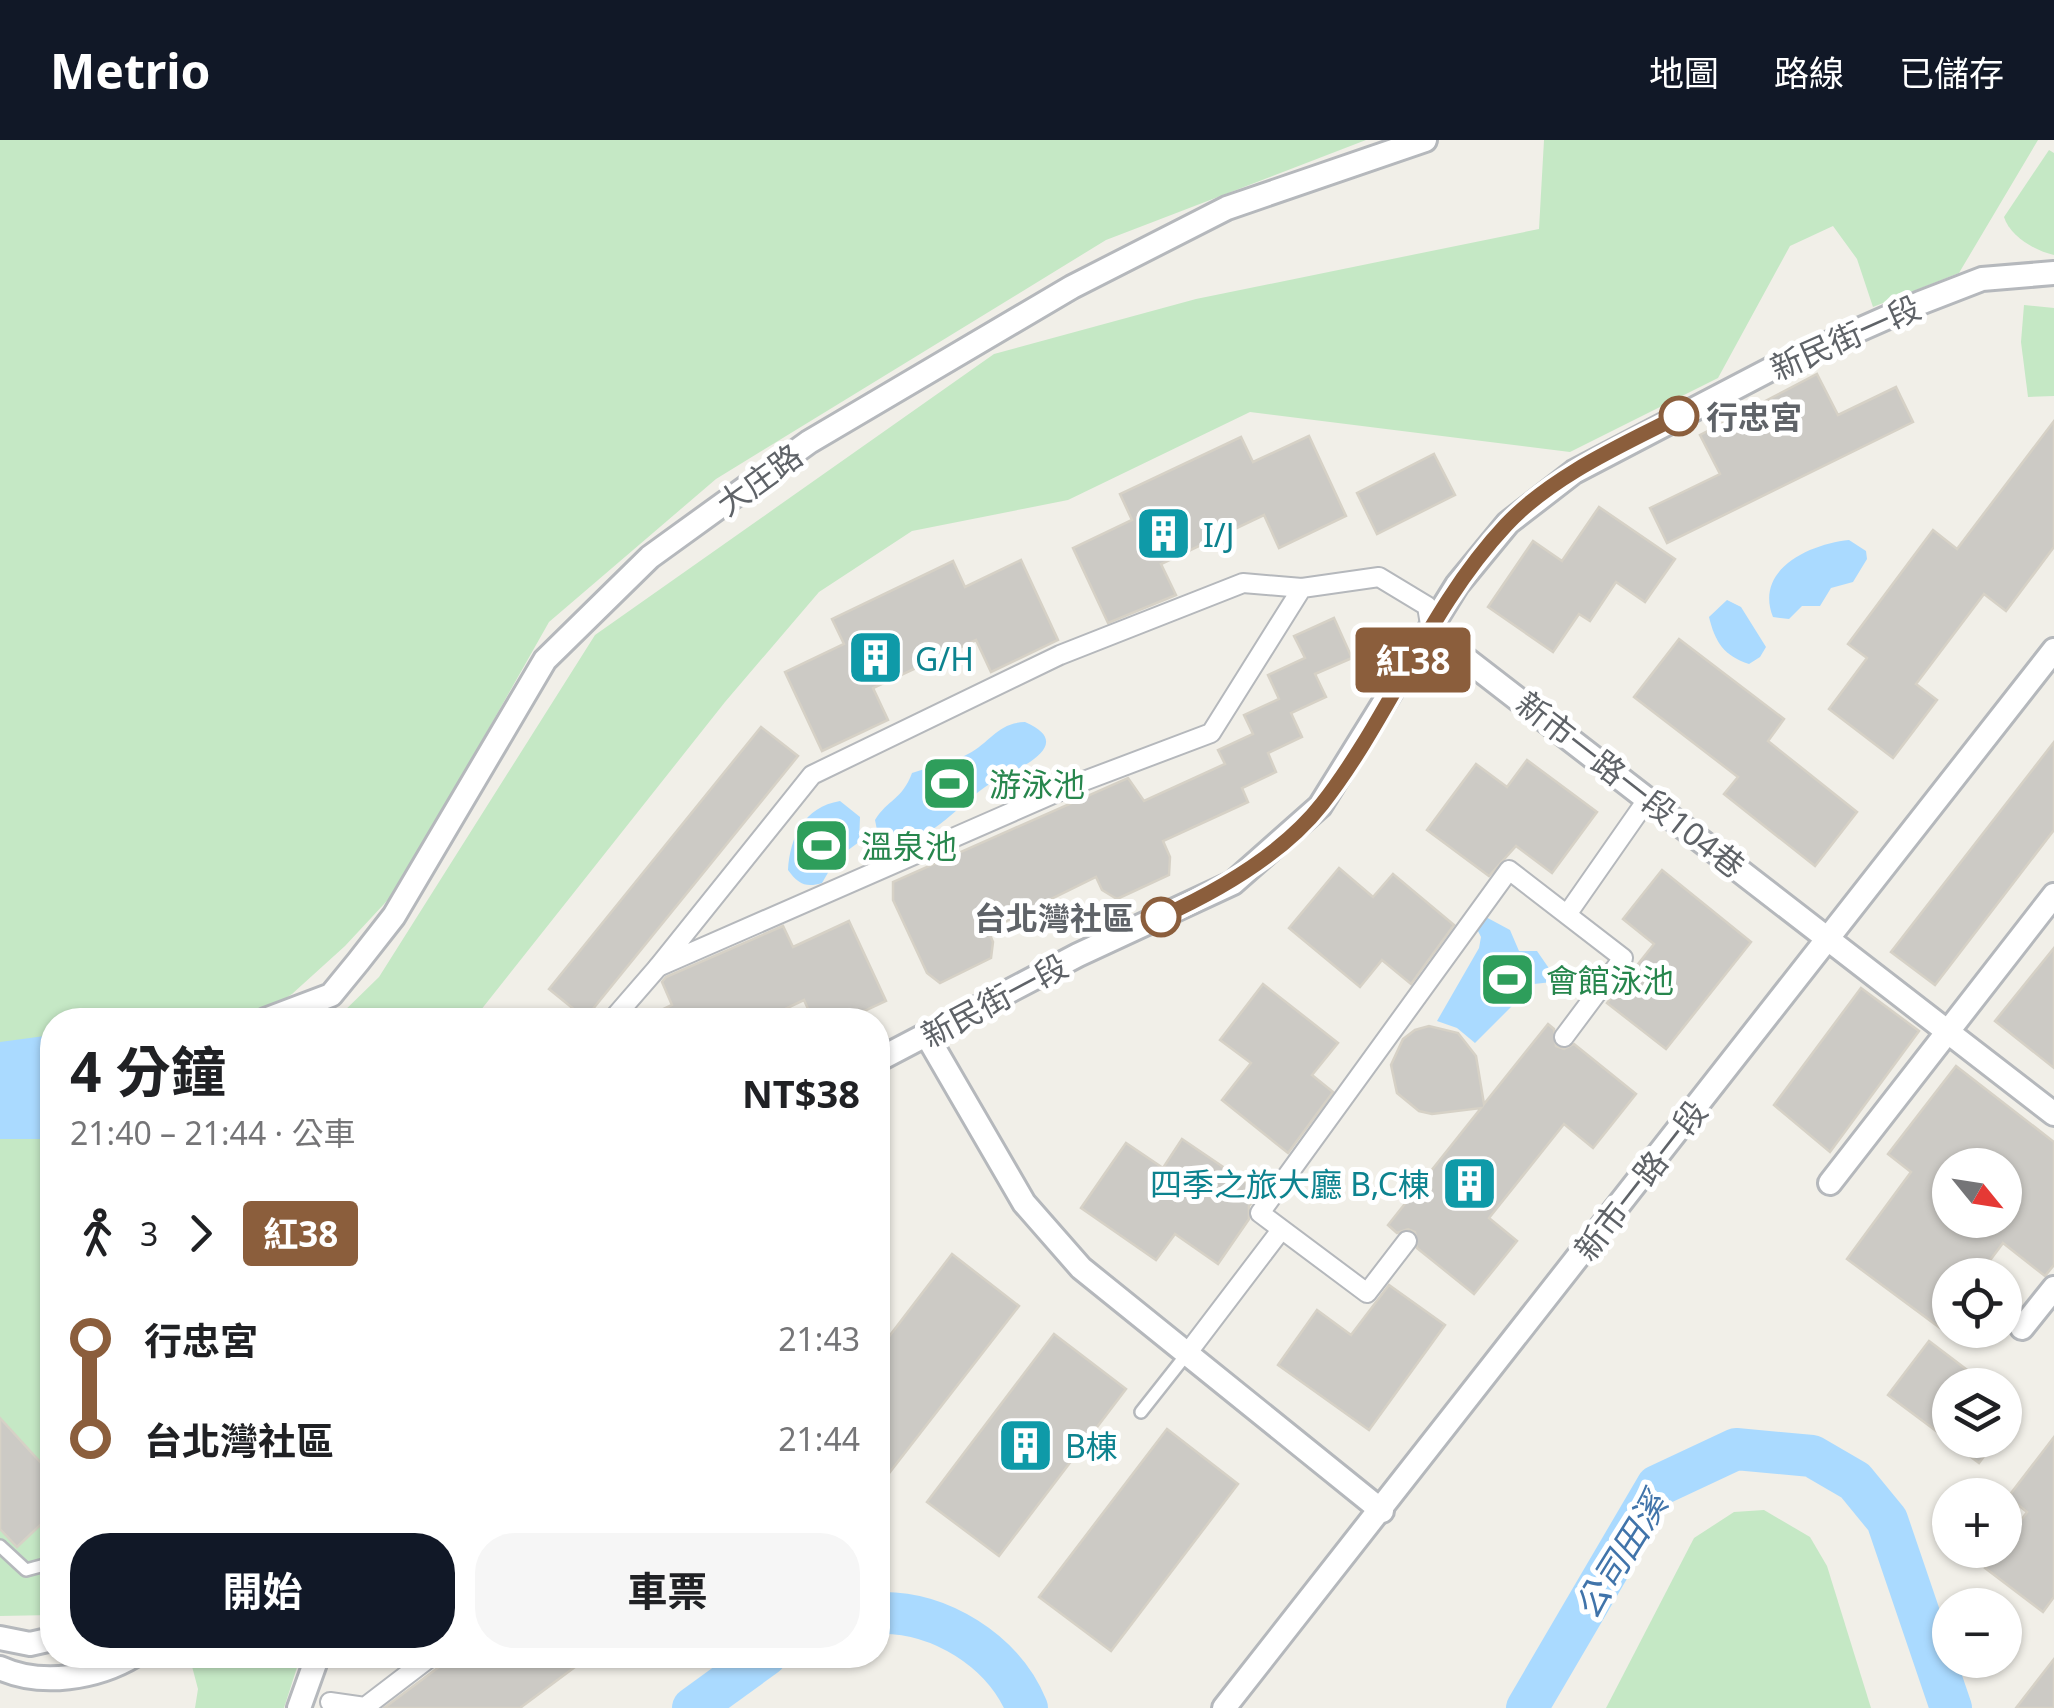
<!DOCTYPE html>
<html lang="zh-TW">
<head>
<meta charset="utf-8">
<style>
	:root { --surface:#fff; --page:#f6f6f6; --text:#202124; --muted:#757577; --accent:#111827 }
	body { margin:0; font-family:"Noto Sans","Noto Sans TC",sans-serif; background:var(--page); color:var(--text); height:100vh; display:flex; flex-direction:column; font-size:38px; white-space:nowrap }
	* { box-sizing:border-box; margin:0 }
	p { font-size:32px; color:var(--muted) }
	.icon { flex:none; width:55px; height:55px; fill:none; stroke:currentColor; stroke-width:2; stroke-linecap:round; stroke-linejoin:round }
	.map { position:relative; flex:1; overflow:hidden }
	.drawer { position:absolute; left:40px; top:868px; width:850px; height:660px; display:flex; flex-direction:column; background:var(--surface); border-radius:40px; box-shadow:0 2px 8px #0004 }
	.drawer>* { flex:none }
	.badge { padding:0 20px; border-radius:8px; font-size:35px; line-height:65px }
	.needle { width:65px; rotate:120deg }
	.tools { position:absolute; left:1932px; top:1008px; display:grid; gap:20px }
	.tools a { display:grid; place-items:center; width:90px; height:90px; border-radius:50%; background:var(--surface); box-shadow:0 2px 8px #0004; font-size:50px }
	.map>.badge { position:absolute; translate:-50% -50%; box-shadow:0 0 0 5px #fff }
	.legs { display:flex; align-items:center; gap:15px; height:110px; padding:0 30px; font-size:32px }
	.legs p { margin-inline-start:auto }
	.head { display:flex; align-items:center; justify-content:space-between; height:170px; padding:0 30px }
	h1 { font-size:55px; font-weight:700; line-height:75px }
	.primary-button { display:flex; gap:20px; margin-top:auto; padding:20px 30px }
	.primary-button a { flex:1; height:115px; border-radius:40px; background:var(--accent); color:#fff; font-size:40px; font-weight:700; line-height:115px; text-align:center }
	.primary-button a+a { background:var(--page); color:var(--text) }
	ul { padding:0 30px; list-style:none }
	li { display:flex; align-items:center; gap:35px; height:100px; font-size:38px }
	li i { display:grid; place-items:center; width:15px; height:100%; margin:0 12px; background:currentColor }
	li i::after { content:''; width:25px; height:25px; margin:-12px; border:8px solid; border-radius:50%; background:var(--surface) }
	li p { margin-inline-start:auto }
	li:first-child i { background:linear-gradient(#0000 50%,currentColor 0) }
	li:last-child i { background:linear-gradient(currentColor 50%,#0000 0) }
	header { display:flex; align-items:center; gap:60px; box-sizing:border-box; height:140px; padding:0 50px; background:var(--accent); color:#fff }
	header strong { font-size:48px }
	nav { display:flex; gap:55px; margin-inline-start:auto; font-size:35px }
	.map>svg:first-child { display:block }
	.green { fill:#c5e8c5 }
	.water { fill:#aadaff }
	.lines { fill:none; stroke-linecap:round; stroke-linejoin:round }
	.river { stroke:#aadaff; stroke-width:42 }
	.building { fill:#cccac5; stroke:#d6d1c6; stroke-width:2.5; fill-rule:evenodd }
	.service-casing { stroke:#b5b8bc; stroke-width:16 }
	.pedestrian-casing { stroke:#b5b8bc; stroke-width:22 }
	.minor-casing { stroke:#b5b8bc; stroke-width:28 }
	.service { stroke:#fff; stroke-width:11 }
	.pedestrian { stroke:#fff; stroke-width:18 }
	.minor { stroke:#fff; stroke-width:22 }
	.line-1-casing { stroke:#fff; stroke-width:22 }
	.line-1 { stroke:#8b5e3c; stroke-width:15 }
	.stop-1-dot { fill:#fff; stroke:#8b5e3c; stroke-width:5 }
	.labels { text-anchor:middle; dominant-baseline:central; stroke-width:10; stroke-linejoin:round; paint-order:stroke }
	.street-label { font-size:32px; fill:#5f6368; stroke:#fff }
	.stop-label { font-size:32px; font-weight:bold; fill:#5f6368; stroke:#fff; text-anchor:start }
	.culture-label { font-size:32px; fill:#0d838f; stroke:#fff; text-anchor:start }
	.leisure-label { font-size:32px; fill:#27864d; stroke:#fff; text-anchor:start }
	.water-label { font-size:35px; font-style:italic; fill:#4174aa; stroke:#fff }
</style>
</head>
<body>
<header>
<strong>Metrio</strong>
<nav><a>地圖</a><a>路線</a><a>已儲存</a></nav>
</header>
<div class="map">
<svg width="2054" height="1568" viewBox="0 0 2054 1568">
	<rect width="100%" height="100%" fill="#f1efe8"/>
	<g class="green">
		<polygon points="0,0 1366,0 1106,100 716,339 549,482 398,749 345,806 292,854 251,880 52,880 52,1475 0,1476"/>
		<polygon points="1544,0 2038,0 1959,133 1873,167 1857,119 1833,86 1790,106 1718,238 1570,312 1250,272 1068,360 912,391 819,452 725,562 473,880 335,880 379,837 595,495 994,214 1196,159 1539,89"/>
		<path d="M 2049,10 L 2054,13 L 2054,115 C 2035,111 2010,96 2004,77 Z"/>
		<polygon points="2024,165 2054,168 2054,256 2028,257 2021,202"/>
		<polygon points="1764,1370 1810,1397 1827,1426 1871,1568 1606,1568 1694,1398 1734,1372"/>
		<polygon points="189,1515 301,1515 284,1568 195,1568 198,1549"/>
	</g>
	<g class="water">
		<path d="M 1849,400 L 1866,411 L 1867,419 L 1853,442 L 1831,448 L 1820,466 L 1802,466 L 1789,479 L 1773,477 C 1754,429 1810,404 1849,400 Z"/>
		<path d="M 1727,460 L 1741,467 L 1766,507 L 1760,517 L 1749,524 C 1724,516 1715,502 1709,477 Z"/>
		<path d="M 1025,582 C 1081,606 1010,632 991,643 C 955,665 928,712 879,700 L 875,680 C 888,659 902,660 912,633 C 929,627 952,623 968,614 C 991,602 997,583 1025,582 Z"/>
		<path d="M 840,661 L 860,677 L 859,702 L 836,719 L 822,743 C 806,748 798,744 788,730 C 790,697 804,667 840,661 Z"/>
		<polygon points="1484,776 1510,790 1519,811 1537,811 1555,837 1552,842 1534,844 1475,903 1457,888 1437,881 1479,808 1481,797 1476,787"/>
		<polygon points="52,895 52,1008 51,997 41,994 40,999 0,999 0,902"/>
	</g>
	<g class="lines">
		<g class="river">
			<path d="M 878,1473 C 939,1471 1003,1510 1027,1568"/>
			<polyline points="693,1568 766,1515"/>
			<polyline points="1527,1568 1657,1346 1736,1309 1812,1316 1855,1341 1887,1380 1951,1568"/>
		</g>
	</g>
	<g class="building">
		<polygon points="1817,234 1838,275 1896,247 1913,282 1667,403 1650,368 1720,334 1700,295"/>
		<polygon points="2054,281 2054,407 2006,471 1984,454 1916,544 1937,560 1893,618 1829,569 1867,518 1848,504 1933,390 1957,409"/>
		<polygon points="1309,296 1346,376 1279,408 1264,375 1161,424 1176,455 1108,483 1073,408 1132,380 1120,354 1241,297 1253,322"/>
		<polygon points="1434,314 1455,355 1377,394 1357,353"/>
		<polygon points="1599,367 1675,419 1645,462 1616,442 1590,481 1579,474 1553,512 1488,467 1533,401 1562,421"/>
		<polygon points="1021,420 1058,500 991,532 976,500 873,548 888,580 822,611 785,532 844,504 832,479 953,421 965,447"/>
		<polygon points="1334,478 1352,518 1315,534 1326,557 1291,573 1302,597 1268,613 1276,632 1242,648 1248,662 1163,701 1170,717 1169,735 1117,759 1102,750 1096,737 988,790 993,802 991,818 940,843 927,833 893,760 893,742 1128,638 1144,661 1225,624 1218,610 1253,594 1244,575 1279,559 1268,535 1305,518 1294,496"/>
		<polygon points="1679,499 1784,579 1768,601 1857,672 1815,726 1724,654 1738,637 1634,557"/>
		<polygon points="761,587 798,616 588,875 581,875 549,849"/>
		<polygon points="2054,602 2054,690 1935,845 1891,812"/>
		<polygon points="1527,620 1597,672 1552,733 1516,706 1489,736 1427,690 1476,624 1507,647"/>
		<polygon points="1339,728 1373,757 1393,734 1454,785 1411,844 1382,820 1360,847 1289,788"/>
		<polygon points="1662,730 1751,802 1666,909 1607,863 1654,804 1623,779"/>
		<polygon points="849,781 886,861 845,880 813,880 804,860 762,880 640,880 672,865 662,842 666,837 783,786 793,807"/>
		<polygon points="2054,808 2054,928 1995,881"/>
		<polygon points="1263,844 1338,903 1312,935 1333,952 1288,1013 1222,960 1251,923 1220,900"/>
		<polygon points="1861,848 1919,891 1830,1012 1774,965"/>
		<polygon points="1548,884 1554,889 1556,906 1564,909 1574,904 1636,954 1593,1008 1564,984 1489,1078 1517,1101 1474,1154 1417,1108 1415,1092 1408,1089 1397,1093 1388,1085 1481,968 1432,974 1419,971 1397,953 1391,925 1403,899 1415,890 1429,886 1458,893 1476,916 1484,964"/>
		<path d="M 1956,926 L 2054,1002 L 2054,1125 L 2045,1136 L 2003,1103 L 1979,1135 L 1950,1135 L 1950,1174 L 1940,1188 L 1847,1119 L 1911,1032 L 1888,1014 ZM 1950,1025 L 2005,1025 L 2005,1080 L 1950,1080 Z"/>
		<polygon points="1182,999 1260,1052 1249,1066 1249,1079 1218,1124 1175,1094 1156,1120 1081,1068 1126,1003 1163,1028"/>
		<polygon points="952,1114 1019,1166 890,1332 878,1323 878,1211"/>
		<polygon points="1389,1145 1445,1185 1369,1290 1278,1225 1317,1170 1351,1195"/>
		<polygon points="1054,1194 1126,1249 999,1416 927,1362"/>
		<polygon points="1929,1201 1987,1245 1950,1245 1950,1300 1996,1300 1979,1323 1888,1255"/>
		<polygon points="0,1278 52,1335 52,1374 17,1407 0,1389"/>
		<polygon points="1167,1289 1238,1344 1111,1511 1039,1457"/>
		<polygon points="2054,1297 2054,1457 2043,1472 1985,1428 1999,1410 2005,1410 2005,1402 2027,1372 2008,1357"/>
		<polygon points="455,1515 591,1515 520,1568 384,1568"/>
		<polygon points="2054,1519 2054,1568 2016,1568"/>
	</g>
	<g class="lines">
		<defs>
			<g id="service">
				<polyline points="1141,1272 1186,1215"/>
				<polyline points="0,1406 26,1430 52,1423"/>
			</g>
			<g id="pedestrian">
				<polyline points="1302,448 1243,443 1060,515 812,635 658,827 1076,644 1211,593 1302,448 1379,437 1427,466 1431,491"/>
				<polyline points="1568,773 1649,657"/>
				<polyline points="612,880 658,827"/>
				<polyline points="1407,1101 1367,1153 1260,1073 1509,730 1623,818 1564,897"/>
				<polyline points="1186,1215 1281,1090"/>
				<polyline points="330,1562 365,1567 433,1515"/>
			</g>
			<g id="minor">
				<polyline points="1431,492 2054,974"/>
				<polyline points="265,880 331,855 358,822 394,776 545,520 650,417 809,302 1072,147 1227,68 1425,0"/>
				<polyline points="927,896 1024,1063 1081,1128 1382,1371"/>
				<polyline points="878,920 1078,815 1233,743 1320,666 1457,445 1508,383 1574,332 1775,227 1920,163 1982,139 2054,133"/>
				<polyline points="1830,1043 2054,755"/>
				<polyline points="2022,1188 2054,1148"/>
				<polyline points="0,1498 30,1504 52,1499"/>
				<path d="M 0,1528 C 41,1547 97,1538 135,1515"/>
				<polyline points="299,1568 318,1515"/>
				<polyline points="1224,1568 2054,510"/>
			</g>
		</defs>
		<use href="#service" class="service-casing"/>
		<use href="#pedestrian" class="pedestrian-casing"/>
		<use href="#minor" class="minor-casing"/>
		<use href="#service" class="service"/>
		<use href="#pedestrian" class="pedestrian"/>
		<use href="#minor" class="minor"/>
	</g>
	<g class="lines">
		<defs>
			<path id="line-1" d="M 1161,777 C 1218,751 1282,715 1322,664 C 1390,577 1429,467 1506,385 C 1552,336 1620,306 1679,276"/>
		</defs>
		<use href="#line-1" class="line-1-casing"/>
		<use href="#line-1" class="line-1"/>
	</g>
	<defs>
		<symbol id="building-square" viewBox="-11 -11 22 22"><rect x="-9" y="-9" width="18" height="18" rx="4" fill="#0f9aa8" stroke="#fff"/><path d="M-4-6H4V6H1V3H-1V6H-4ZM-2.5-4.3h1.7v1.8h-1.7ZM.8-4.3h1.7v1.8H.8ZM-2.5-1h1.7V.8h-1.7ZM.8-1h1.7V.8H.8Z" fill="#fff"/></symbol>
		<symbol id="stadium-square" viewBox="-11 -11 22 22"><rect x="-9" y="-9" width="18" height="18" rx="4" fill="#2e9e5b" stroke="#fff"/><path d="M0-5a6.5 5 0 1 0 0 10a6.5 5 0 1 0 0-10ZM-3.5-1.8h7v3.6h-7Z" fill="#fff"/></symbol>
	</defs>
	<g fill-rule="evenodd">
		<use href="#building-square" x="1132" y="362" width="63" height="63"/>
		<use href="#building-square" x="844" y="486" width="63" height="63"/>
		<use href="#stadium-square" x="918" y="612" width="63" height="63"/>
		<use href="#stadium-square" x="790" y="674" width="63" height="63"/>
		<use href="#stadium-square" x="1476" y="808" width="63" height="63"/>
		<use href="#building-square" x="1438" y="1012" width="63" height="63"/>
		<use href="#building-square" x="994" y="1274" width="63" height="63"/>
	</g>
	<g class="stop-1-dot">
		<circle cx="1679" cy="276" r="18"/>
		<circle cx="1161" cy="777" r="18"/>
	</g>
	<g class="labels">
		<g class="street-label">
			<text transform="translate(1845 197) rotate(-24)">新民街一段</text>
			<text transform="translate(759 339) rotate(-36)">大庄路</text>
			<text transform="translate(1631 644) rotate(38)">新市一路一段104巷</text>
			<text transform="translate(994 860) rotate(-28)">新民街一段</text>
			<text transform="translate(1640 1040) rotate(-52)">新市一路一段</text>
		</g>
		<g class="stop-label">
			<text x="1706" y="276">行忠宮</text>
			<text x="1134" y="777" text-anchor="end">台北灣社區</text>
		</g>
		<g class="culture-label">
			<text x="1203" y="394">I/J</text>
			<text x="915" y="518">G/H</text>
			<text x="1430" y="1043" text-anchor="end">四季之旅大廳 B,C棟</text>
			<text x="1065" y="1305">B棟</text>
		</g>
		<g class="leisure-label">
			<text x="989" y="643">游泳池</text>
			<text x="861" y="705">溫泉池</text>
			<text x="1546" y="839">會館泳池</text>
		</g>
		<g class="water-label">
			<text transform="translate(1620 1415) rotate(-58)">公司田溪</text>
		</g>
	</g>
</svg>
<div class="tools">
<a><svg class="needle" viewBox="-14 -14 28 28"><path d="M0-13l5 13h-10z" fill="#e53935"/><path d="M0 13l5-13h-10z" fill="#757577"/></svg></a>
<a><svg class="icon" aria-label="locate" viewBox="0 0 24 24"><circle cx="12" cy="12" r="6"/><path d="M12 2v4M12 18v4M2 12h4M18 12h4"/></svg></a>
<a><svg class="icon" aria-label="layers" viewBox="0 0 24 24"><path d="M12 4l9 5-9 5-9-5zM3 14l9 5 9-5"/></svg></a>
<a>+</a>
<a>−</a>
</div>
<b class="badge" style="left:1413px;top:520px;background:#8b5e3c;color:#fff">紅38</b>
<section class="drawer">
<div class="head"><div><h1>4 分鐘</h1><p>21:40 – 21:44 · 公車</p></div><b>NT$38</b></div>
<div class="legs"><svg class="icon" aria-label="walk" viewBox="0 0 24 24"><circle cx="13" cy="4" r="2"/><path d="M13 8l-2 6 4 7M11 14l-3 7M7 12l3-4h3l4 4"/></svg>3<svg class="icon" aria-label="forward" viewBox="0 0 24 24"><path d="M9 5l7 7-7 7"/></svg><b class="badge" style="background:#8b5e3c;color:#fff">紅38</b></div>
<ul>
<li><i style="color:#8b5e3c"></i><b>行忠宮</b><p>21:43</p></li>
<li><i style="color:#8b5e3c"></i><b>台北灣社區</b><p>21:44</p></li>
</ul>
<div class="primary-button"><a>開始</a><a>車票</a></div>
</section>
</div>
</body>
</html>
